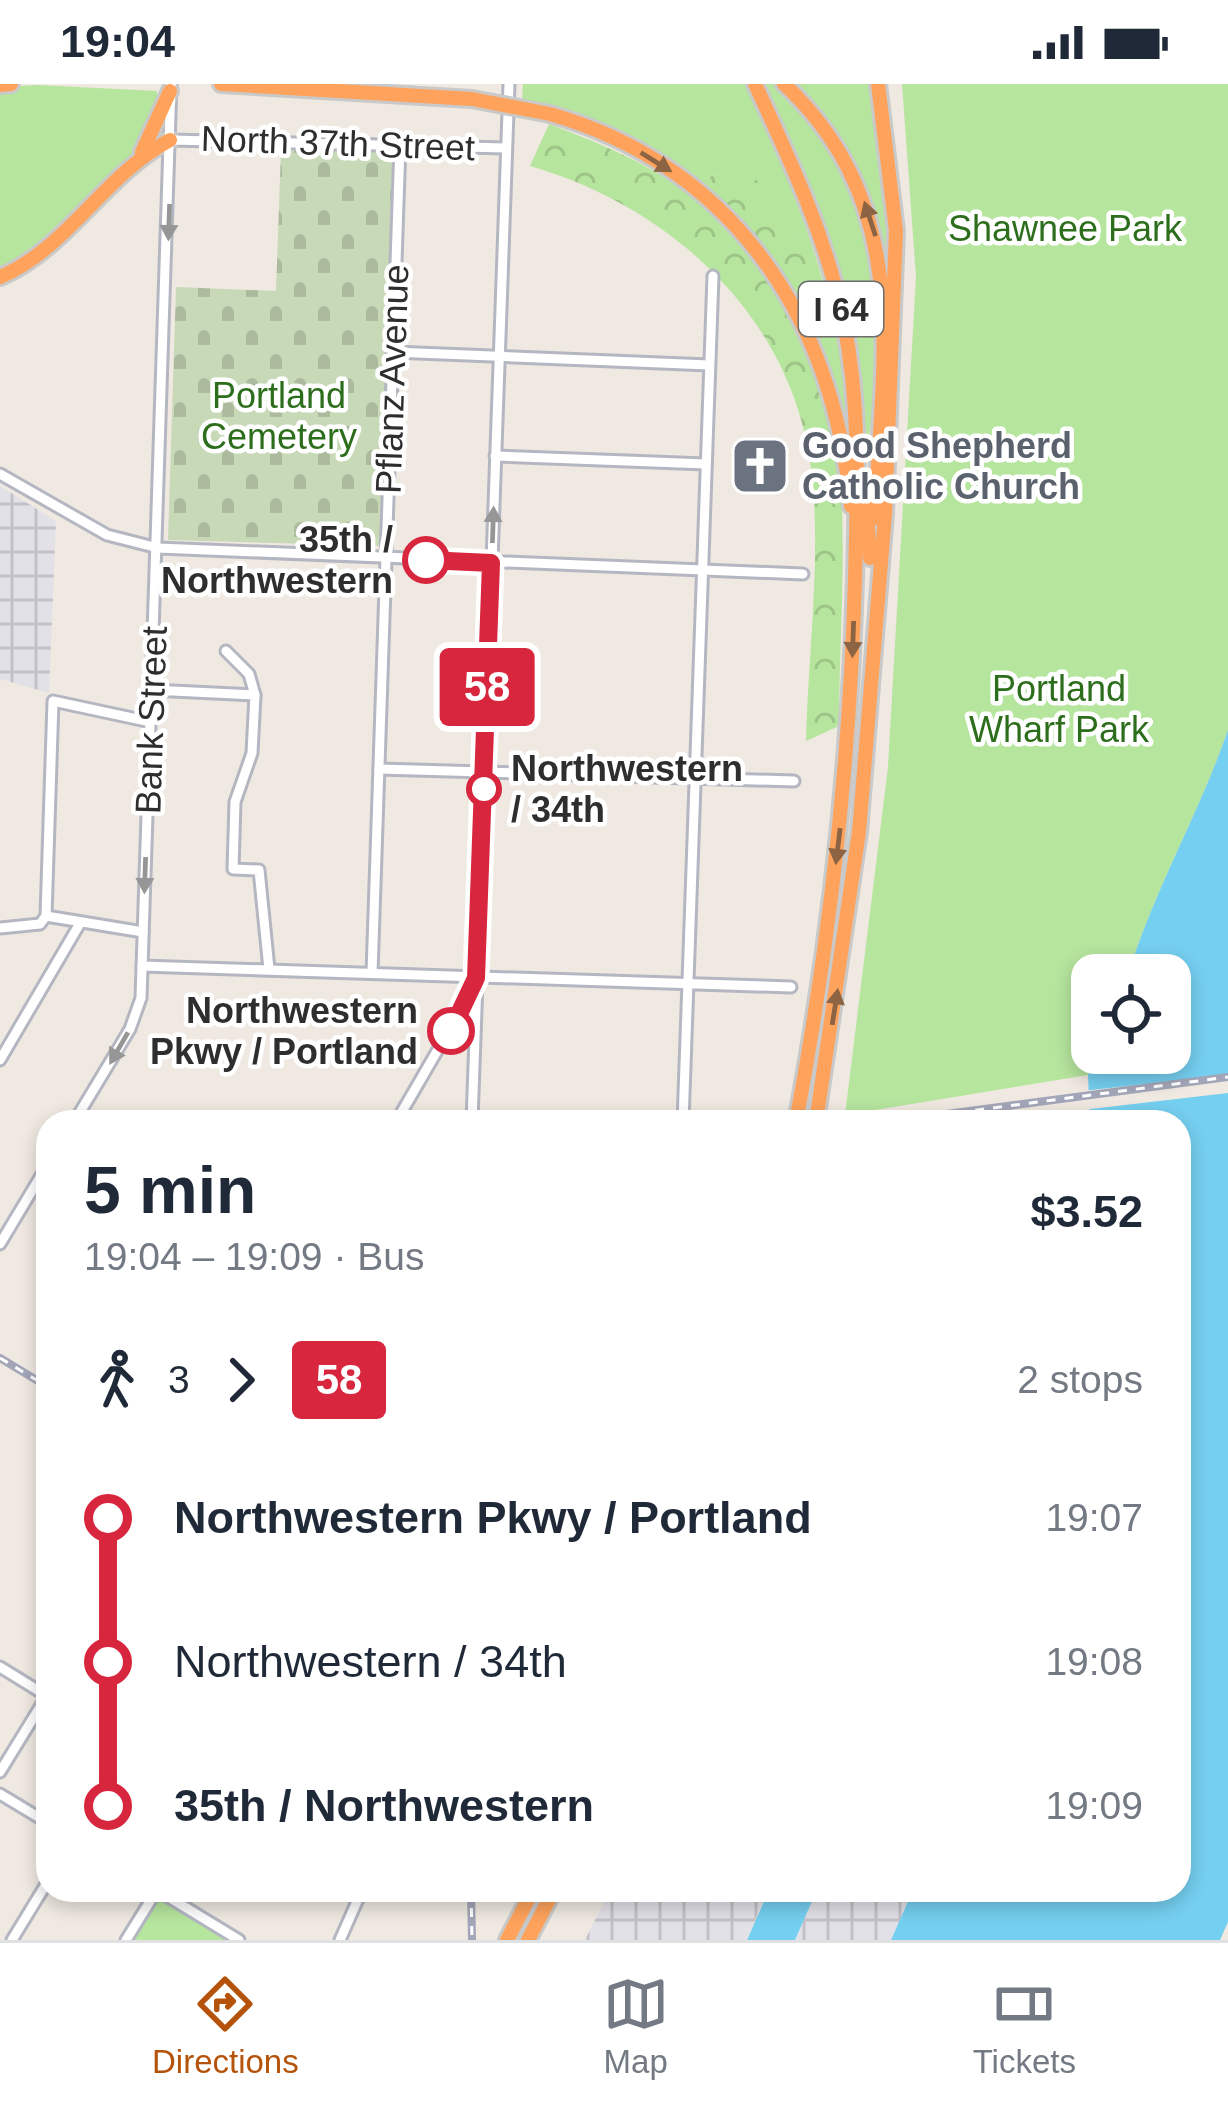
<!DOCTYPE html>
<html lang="en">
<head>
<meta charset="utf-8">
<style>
	:root { --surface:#fff; --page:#f2f2f3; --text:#1f2937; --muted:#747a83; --line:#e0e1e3; --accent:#b45309 }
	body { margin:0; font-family:Arial,sans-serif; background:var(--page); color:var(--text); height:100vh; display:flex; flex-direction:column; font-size:45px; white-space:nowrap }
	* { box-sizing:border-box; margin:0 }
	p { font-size:39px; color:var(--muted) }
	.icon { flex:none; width:66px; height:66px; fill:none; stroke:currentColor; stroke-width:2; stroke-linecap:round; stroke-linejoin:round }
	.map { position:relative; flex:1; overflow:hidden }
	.sheet { position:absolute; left:36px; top:1026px; width:1155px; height:792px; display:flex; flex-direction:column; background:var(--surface); border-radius:36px; box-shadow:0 6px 18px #0003 }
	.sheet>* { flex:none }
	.badge { padding:0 24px; border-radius:9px; font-size:42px; line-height:78px }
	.buttons { position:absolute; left:1071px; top:870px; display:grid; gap:24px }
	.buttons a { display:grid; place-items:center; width:120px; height:120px; border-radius:24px; background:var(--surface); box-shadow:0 6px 18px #0003; font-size:60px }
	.map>.badge { position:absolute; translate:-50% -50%; box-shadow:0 0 0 6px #fff }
	.legs { display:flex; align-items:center; gap:18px; height:132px; padding:0 48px; font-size:39px }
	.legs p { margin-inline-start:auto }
	.headline { display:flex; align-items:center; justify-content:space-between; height:204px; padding:0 48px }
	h1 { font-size:66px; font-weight:700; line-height:90px }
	ul { padding:0 48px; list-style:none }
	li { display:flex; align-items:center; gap:42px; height:144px; font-size:45px }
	li i { display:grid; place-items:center; width:18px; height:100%; margin:0 15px; background:currentColor }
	li i::after { content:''; width:30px; height:30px; margin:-15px; border:9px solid; border-radius:50%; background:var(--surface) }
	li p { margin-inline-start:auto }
	li:first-child i { background:linear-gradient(#0000 50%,currentColor 0) }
	li:last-child i { background:linear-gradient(currentColor 50%,#0000 0) }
	.status { display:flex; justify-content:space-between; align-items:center; height:84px; padding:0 60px; background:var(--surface); direction:ltr }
	.status svg { height:33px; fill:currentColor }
	.menu { display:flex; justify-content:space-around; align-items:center; height:168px; border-top:3px solid var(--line); background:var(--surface); font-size:33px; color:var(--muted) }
	.menu a { display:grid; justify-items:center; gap:6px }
	.menu .current { color:var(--accent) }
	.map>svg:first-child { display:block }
	.industrial { fill:url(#industrial-grid) }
	.grass { fill:#b6e59e }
	.forest { fill:url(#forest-crowns) }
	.cemetery { fill:url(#cemetery-stones) }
	.water { fill:#75cff0 }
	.pier { fill:#efe9e1 }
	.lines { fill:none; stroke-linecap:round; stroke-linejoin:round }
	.minor-casing { stroke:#b4b7c1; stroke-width:15 }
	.highway-casing { stroke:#c9c9c9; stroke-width:20 }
	.minor { stroke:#fff; stroke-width:9 }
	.highway { stroke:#ffa35c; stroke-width:14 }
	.rail-casing { stroke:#a3a6b8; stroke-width:8 }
	.rail { stroke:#fff; stroke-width:3; stroke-dasharray:9; stroke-linecap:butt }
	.highway-bridge-casing { stroke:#c9c9c9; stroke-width:20; stroke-linecap:butt }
	.highway-bridge { stroke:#ffa35c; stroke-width:14 }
	.oneway { fill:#8c6343 }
	.oneway2 { fill:#969696 }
	.line-1-casing { stroke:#fff; stroke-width:27 }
	.line-1 { stroke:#d7263d; stroke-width:18 }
	.stop-1-dot { fill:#fff; stroke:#d7263d; stroke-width:6 }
	.labels { text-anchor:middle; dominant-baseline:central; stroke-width:9; stroke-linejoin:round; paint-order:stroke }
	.shield { fill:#fff; stroke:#6d6d6d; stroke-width:3 }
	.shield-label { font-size:33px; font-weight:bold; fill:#2e2e2e }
	.street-label { font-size:36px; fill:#2e2e2e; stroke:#fff }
	.park-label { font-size:36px; fill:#2c6e1b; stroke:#fff }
	.worship-label { font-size:36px; font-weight:bold; fill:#5b616d; stroke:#fff; text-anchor:start }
	.stop-label { font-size:36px; font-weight:bold; fill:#2e2e2e; stroke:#fff; text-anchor:end }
</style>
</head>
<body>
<div class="status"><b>19:04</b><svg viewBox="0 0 49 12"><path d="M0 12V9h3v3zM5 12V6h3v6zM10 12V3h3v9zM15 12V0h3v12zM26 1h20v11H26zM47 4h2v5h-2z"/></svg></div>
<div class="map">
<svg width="1228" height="1856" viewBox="0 0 1228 1856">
	<defs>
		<pattern id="industrial-grid" width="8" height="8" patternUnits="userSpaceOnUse" patternTransform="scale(3)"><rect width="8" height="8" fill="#e3e1e8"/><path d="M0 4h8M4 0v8" fill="none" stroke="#c3c1c7"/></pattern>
		<pattern id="forest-crowns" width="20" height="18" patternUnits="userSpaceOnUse" patternTransform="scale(3)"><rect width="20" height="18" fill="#b6e59e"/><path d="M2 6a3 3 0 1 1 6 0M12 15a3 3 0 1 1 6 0" fill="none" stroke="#9dc588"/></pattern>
		<pattern id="cemetery-stones" width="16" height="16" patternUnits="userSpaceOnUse" patternTransform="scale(3)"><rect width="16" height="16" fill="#c8d9b8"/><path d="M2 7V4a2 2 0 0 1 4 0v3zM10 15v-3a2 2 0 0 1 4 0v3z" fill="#acbb9e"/></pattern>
	</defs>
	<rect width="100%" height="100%" fill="#efe9e1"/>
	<g class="industrial">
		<polygon points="0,402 56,437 49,609 0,595"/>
		<polygon points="610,1806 769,1806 746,1856 585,1856"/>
		<polygon points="817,1806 913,1806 891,1856 795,1856"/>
	</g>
	<g class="grass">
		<path d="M 523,0 L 747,0 C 801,119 844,230 851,362 L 820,257 L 825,235 L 799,152 L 722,89 L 696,97 L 616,47 L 522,16 Z"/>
		<path d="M 762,0 L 773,0 C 876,84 893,229 869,351 L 865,351 C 855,224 815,115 762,0 Z"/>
		<path d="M 795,0 L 871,0 L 890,177 C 866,111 849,51 795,0 Z"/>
		<path d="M 902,0 L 1228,0 L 1228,646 C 1199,730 1154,806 1128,891 L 1092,891 L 1092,969 L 1098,969 L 1088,991 L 845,1031 L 888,683 L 916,193 Z"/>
		<path d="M 37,1 L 157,7 C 158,34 146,58 128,77 L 32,164 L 0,185 L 0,3 Z"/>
		<polygon points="160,1814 229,1856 134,1856"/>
	</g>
	<g class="forest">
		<path d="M 549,40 C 599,59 653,80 695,116 C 755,168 818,250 832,329 C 851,430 839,540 839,642 L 806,657 C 808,574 821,474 812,393 C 797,237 673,123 530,82 Z"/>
		<path d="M 722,89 C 734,91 749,92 758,97 C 796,120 829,217 820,257 L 769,171 L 696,97 Z"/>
	</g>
	<polygon class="cemetery" points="281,66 395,68 383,462 168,456 176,203 276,207"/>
	<g class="water">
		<path d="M 1228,646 L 1228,1838 L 1220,1856 L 891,1856 L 913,1806 L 1179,1806 L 1179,1038 L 1090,1038 L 1088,991 L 1098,969 L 1170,969 L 1170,891 L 1128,891 C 1154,806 1199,730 1228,646 Z"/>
		<polygon points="769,1806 817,1806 795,1856 747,1856"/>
	</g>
	<polygon class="pier" points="1228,991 1228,1009 1082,1026 1082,1007"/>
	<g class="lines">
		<defs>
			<g id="minor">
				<polyline points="170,56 506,64"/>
				<polyline points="393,268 709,281"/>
				<polyline points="495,372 706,380"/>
				<polyline points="0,390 107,451 158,464 803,490"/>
				<polyline points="226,567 249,590 255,611"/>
				<polyline points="152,606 255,611 252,669 235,718 233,785 259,786 269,885"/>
				<polyline points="379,685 794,697"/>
				<polyline points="46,832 53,617 151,638"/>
				<polyline points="46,832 143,848"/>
				<polyline points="0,844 40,840 46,832"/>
				<polyline points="142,882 791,903"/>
				<polyline points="372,889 400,60"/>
				<polyline points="0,976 79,841"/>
				<polyline points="74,1038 130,945 141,914 171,0"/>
				<polyline points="396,1038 473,905"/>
				<polyline points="472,1038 509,0"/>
				<polyline points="683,1038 713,192"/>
				<polyline points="0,1160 48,1080"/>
				<polyline points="0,1583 47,1612"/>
				<polyline points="0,1688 48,1610"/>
				<polyline points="0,1710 48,1739"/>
				<polyline points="157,1806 239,1856"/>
				<polyline points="12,1856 48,1797"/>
				<polyline points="126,1856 157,1806"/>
				<polyline points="340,1856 362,1806"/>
			</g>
			<g id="highway">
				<polyline points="221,0 472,15"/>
				<path d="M 755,0 C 791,78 827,155 844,239 C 861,325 857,407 855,494 C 850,677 830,858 796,1038"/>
				<path d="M 784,0 C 914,122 882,274 875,434"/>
				<polyline points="0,1 11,0"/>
				<path d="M 550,30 C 736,84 833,235 851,422"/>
				<polyline points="142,68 170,7"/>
				<path d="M 0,193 C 67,165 105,90 170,56"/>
				<polyline points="866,418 870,474"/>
				<polyline points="816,1038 859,748 885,430 896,147 878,0"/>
				<polyline points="507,1856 533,1806"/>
				<polyline points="528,1856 554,1806"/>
			</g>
		</defs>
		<use href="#minor" class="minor-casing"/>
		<use href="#highway" class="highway-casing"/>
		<use href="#minor" class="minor"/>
		<use href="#highway" class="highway"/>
		<defs>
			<g id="rail">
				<polyline points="886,1038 1228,993"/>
				<polyline points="0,1274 48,1303"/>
				<polyline points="471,1806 472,1856"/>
			</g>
		</defs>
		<use href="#rail" class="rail-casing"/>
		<use href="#rail" class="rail"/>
		<defs>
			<polyline id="highway-bridge" points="472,15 550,30"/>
		</defs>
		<use href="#highway-bridge" class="highway-bridge-casing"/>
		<use href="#highway-bridge" class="highway-bridge"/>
	</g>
	<defs><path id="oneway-solid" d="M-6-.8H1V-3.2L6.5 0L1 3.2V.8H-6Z" transform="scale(3)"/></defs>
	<g class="oneway">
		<use href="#oneway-solid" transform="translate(656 78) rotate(32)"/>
		<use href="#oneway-solid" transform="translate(870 135) rotate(-108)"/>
		<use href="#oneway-solid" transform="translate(853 555) rotate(92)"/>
		<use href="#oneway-solid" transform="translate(838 762) rotate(97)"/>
		<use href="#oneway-solid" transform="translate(835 923) rotate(-81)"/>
	</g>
	<g class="oneway2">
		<use href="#oneway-solid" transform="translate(169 138) rotate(92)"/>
		<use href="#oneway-solid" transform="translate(493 441) rotate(-88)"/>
		<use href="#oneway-solid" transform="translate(145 791) rotate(92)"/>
		<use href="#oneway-solid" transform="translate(119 964) rotate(120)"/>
	</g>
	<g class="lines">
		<defs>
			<polyline id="line-1" points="426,476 491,479 476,894 451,947"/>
		</defs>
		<use href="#line-1" class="line-1-casing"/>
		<use href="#line-1" class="line-1"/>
	</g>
	<defs>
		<symbol id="church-square" viewBox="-11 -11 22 22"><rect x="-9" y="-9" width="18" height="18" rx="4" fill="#6b7280" stroke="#fff"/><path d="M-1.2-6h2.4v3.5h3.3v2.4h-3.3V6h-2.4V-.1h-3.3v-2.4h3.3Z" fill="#fff"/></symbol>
	</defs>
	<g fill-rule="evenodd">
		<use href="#church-square" x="727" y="349" width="66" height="66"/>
	</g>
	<g class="stop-1-dot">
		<circle cx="426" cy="476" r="21"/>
		<circle cx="484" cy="705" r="15"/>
		<circle cx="451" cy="947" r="21"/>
	</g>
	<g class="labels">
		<rect class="shield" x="799" y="198" width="84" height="54" rx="9"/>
		<g class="shield-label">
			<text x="841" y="225">I 64</text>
		</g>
		<g class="street-label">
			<text transform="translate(338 59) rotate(2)">North 37th Street</text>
			<text transform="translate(392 295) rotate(-88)">Pflanz Avenue</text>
			<text transform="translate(151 636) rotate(-88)">Bank Street</text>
		</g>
		<g class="park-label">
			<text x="1065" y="144">Shawnee Park</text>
			<text x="279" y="311">Portland<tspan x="279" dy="41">Cemetery</tspan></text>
			<text x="1059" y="604">Portland<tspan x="1059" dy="41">Wharf Park</tspan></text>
		</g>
		<g class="worship-label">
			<text x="802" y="361">Good Shepherd<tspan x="802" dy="41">Catholic Church</tspan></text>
		</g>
		<g class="stop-label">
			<text x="393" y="455">35th /<tspan x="393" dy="41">Northwestern</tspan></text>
			<text x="511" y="684" text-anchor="start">Northwestern<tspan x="511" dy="41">/ 34th</tspan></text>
			<text x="418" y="926">Northwestern<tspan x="418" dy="41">Pkwy / Portland</tspan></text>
		</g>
	</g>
</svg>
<div class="buttons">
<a><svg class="icon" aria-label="locate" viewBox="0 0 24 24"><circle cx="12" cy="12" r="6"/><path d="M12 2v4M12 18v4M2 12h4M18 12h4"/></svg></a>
</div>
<b class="badge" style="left:487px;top:603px;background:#d7263d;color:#fff">58</b>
<section class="sheet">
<div class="headline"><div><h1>5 min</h1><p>19:04 – 19:09 · Bus</p></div><b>$3.52</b></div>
<div class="legs"><svg class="icon" aria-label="walk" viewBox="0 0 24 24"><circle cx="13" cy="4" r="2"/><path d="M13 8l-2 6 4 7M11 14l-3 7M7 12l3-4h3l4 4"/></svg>3<svg class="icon" aria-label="forward" viewBox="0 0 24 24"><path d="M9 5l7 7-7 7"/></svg><b class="badge" style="background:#d7263d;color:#fff">58</b><p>2 stops</p></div>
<ul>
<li><i style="color:#d7263d"></i><b>Northwestern Pkwy / Portland</b><p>19:07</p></li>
<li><i style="color:#d7263d"></i><span>Northwestern / 34th</span><p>19:08</p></li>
<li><i style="color:#d7263d"></i><b>35th / Northwestern</b><p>19:09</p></li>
</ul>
</section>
</div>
<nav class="menu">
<a class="current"><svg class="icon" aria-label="directions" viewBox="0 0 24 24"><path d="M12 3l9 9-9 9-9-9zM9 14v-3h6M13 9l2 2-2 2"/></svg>Directions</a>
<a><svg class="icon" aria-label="map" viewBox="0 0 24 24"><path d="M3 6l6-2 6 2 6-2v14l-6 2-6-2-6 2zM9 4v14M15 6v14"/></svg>Map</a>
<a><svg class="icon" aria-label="tickets" viewBox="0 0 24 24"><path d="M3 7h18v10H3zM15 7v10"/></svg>Tickets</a>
</nav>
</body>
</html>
